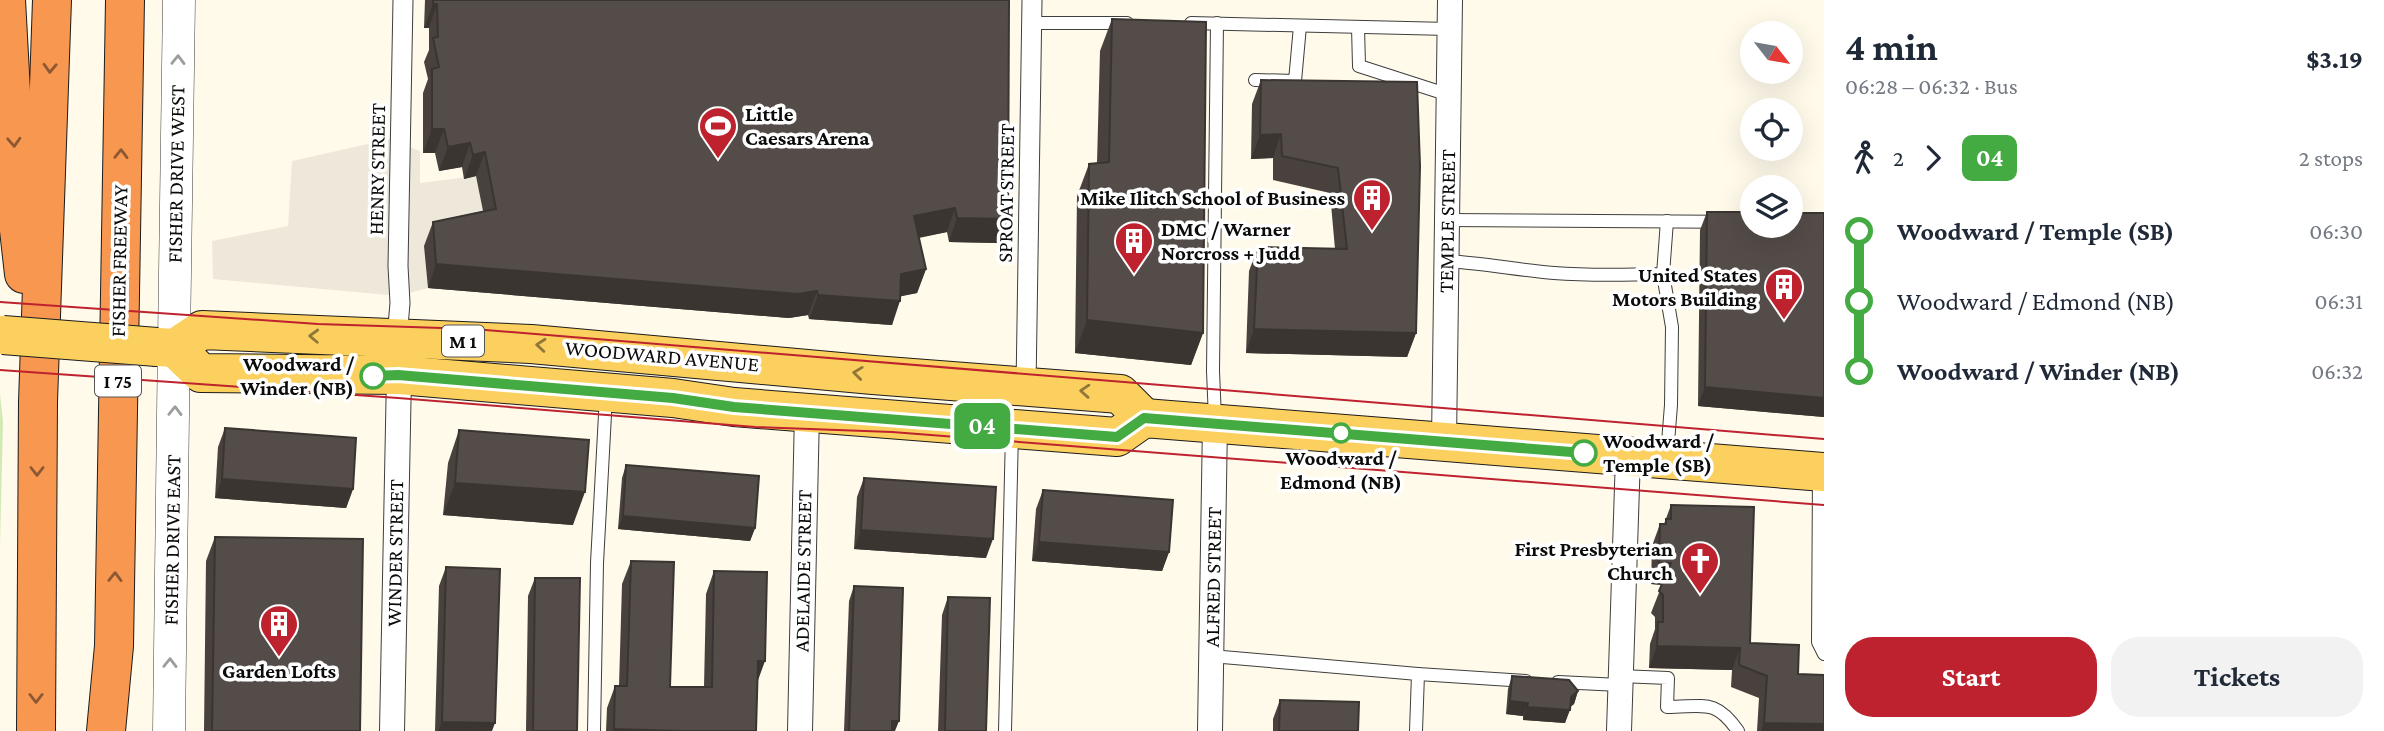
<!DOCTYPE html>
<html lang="en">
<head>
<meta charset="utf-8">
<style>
	:root { --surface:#fff; --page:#f2f2f3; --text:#1f2937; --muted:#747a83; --accent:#bd222e }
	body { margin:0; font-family:"Crimson Pro",serif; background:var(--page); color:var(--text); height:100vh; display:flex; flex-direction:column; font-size:26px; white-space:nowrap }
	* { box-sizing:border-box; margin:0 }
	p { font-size:23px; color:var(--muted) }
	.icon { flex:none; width:38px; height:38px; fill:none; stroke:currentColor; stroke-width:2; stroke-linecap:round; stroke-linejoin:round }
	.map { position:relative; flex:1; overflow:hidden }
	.sheet { display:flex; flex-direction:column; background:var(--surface); width:560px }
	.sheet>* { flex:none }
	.badge { padding:0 14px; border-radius:10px; font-size:24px; line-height:46px }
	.needle { width:46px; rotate:121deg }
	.fabs { position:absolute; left:1740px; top:21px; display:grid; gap:14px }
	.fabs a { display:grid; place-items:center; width:63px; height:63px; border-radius:50%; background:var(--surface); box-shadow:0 7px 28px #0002; font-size:35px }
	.map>.badge { position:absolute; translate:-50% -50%; box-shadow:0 0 0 4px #fff }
	.legs { display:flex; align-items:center; gap:10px; height:77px; padding:0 21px; font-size:23px }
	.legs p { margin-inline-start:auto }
	.headline { display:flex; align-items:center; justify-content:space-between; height:119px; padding:0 21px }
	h1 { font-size:38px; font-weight:700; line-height:52px }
	.cta { display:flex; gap:14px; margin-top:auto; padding:14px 21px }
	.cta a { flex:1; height:80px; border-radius:28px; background:var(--accent); color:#fff; font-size:28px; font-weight:700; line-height:80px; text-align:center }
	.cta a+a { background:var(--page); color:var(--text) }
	ul { padding:0 21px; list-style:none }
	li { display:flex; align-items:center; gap:24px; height:70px; font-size:26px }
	li i { display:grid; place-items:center; width:10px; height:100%; margin:0 9px; background:currentColor }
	li i::after { content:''; width:18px; height:18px; margin:-9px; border:5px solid; border-radius:50%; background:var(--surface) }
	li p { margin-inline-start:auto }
	li:first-child i { background:linear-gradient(#0000 50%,currentColor 0) }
	li:last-child i { background:linear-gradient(currentColor 50%,#0000 0) }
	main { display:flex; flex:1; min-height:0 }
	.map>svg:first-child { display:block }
	.green { fill:#d1e9b4 }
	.plaza { fill:#eee8da }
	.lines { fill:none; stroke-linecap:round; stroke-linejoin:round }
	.service-casing { stroke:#3e3e3e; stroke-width:14 }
	.pedestrian-casing { stroke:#3e3e3e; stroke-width:21 }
	.minor-casing { stroke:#3e3e3e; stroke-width:26 }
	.tertiary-casing { stroke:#3e3e3e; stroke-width:33 }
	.primary-casing { stroke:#1c1c1c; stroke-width:40 }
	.motorway-casing { stroke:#1c1c1c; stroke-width:40 }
	.service { stroke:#fff; stroke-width:12 }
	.pedestrian { stroke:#fff; stroke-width:19 }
	.minor { stroke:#fff; stroke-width:24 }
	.tertiary { stroke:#fff; stroke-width:32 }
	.primary { stroke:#fbd05e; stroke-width:38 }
	.motorway { stroke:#f79750; stroke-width:38 }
	.tram { stroke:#bd222e; stroke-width:2 }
	.primary-bridge-casing { stroke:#1c1c1c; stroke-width:40; stroke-linecap:butt }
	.primary-bridge { stroke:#fbd05e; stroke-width:38 }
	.wall { fill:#48413e }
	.shaded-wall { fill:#3b3532 }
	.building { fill:#544c48; stroke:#3b3532; stroke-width:2 }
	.oneway { stroke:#9d9d9d }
	.oneway2 { stroke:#8d5831 }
	.oneway3 { stroke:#8f7739 }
	.line-1-casing { stroke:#fff; stroke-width:16 }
	.line-1 { stroke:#44aa42; stroke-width:10 }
	.stop-1-dot { fill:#fff; stroke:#44aa42; stroke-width:3.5 }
	.labels { text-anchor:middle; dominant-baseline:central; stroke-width:7; stroke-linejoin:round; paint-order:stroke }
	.shield { fill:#fff; stroke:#545454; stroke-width:2 }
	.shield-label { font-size:19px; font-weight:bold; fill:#0b0b0b }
	.poi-label { font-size:21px; font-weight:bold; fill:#0b0b0b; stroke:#fff; text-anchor:end }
	.street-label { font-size:21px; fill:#0b0b0b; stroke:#fff }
	.stop-label { font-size:21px; font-weight:bold; fill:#0b0b0b; stroke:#fff; text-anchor:end }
</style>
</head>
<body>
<main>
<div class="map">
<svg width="1824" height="731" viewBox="0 0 1824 731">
	<rect width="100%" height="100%" fill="#fffaea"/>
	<polygon class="green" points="0,394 3,422 0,546"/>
	<polygon class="plaza" points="390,139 420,151 420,183 476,176 488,233 428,288 399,296 213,279 212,241 288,226 292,161"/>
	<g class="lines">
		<defs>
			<g id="service">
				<polyline points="1032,23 1127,23"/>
				<polyline points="1191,23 1449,29"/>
				<polyline points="1358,27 1359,66 1449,95"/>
				<polyline points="1255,80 1295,81 1300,26"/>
				<polyline points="1447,220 1752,222"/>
				<path d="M 1446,261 C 1483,263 1518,270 1554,273 C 1590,276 1626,275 1663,274 L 1667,221"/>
				<polyline points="1663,274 1672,327 1671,405 1667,455"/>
				<polyline points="1215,419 1213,371 1217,23"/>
				<polyline points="1819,474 1818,642 1824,654"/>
				<polyline points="1211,656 1418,674"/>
				<path d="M 1620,676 L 1668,678 L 1667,707 C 1704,707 1715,698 1738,731"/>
				<polyline points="1558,682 1620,685"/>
				<polyline points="594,731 597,563 606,396"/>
				<polyline points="1005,731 1012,432"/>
				<polyline points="1416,731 1418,674 1526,681"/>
			</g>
			<g id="pedestrian">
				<polyline points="397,338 400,303 398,266 403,0"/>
				<polyline points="1026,387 1032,0"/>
			</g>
			<g id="minor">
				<polyline points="1444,441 1450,0"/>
				<polyline points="392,731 399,375"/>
				<polyline points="800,731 807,412"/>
				<polyline points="1210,731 1215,423"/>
				<polyline points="1619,731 1628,456"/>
			</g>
			<path id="tertiary" d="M 169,731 C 173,487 174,244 179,0"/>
			<g id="primary">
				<polyline points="157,347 175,348 202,330 531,344 873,375 1120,394 1144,418"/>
				<polyline points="175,348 201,373 399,375 673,398 734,407 1117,437 1144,418 1824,472"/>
			</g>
			<g id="motorway">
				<polyline points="6,0 18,221 24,274"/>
				<polyline points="36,731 38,402 52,0"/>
				<polyline points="106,731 114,646 125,0"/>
			</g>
		</defs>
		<use href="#service" class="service-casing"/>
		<use href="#pedestrian" class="pedestrian-casing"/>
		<use href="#minor" class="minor-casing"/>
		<use href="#tertiary" class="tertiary-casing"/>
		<use href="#primary" class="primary-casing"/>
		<use href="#motorway" class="motorway-casing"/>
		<use href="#service" class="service"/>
		<use href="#pedestrian" class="pedestrian"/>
		<use href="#minor" class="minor"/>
		<use href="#tertiary" class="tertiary"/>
		<use href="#primary" class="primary"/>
		<use href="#motorway" class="motorway"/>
		<g class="tram">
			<polyline points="0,302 318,324 473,329 1824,439"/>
			<polyline points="0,370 398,398 755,427 892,432 1824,505"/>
		</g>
		<defs>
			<polyline id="primary-bridge" points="3,335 157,347"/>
		</defs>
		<use href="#primary-bridge" class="primary-bridge-casing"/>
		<use href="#primary-bridge" class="primary-bridge"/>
	</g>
	<g class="wall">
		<polygon points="425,0 1009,0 999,243 949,242 947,232 919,238 926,269 917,293 900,296 892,325 809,319 808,315 789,318 428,288 424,246 433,222 483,211 476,176 464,179 462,167 439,171 435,153 423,153 423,93 428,79 424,62 429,50 429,28 424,28"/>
		<polygon points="1112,19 1203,333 1191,365 1075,353 1077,196 1089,164 1097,163 1100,51"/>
		<polygon points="1261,80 1417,82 1416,333 1407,357 1246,353 1249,271 1258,247 1335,249 1330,193 1273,180 1273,158 1251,159 1252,104"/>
		<polygon points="1707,212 1824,213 1824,417 1698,406 1700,230"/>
		<polygon points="225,428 353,489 346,508 215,498 218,447"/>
		<polygon points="459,430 573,525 443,515 448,463"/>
		<polygon points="626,465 755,528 750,541 618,529 622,478"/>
		<polygon points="864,478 986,558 854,549 857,497"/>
		<polygon points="1043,490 1169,552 1162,571 1032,561 1036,509"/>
		<polygon points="1671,505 1750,643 1798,674 1824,731 1757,731 1759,698 1731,687 1732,670 1649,668 1650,644 1655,629 1655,617 1651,613 1662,585 1651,584 1652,546 1660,524 1664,524"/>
		<polygon points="215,537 360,731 204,731 206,561"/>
		<polygon points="631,561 670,687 704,687 706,594 714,571 757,682 756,731 606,731 607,708 615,686 619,686 622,584"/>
		<polygon points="446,567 492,731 435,731 439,586"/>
		<polygon points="535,578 577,731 526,731 528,596"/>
		<polygon points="854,586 895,731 844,731 849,601"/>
		<polygon points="948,597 986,731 938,731 942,615"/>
		<polygon points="1512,676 1578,691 1574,704 1570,707 1565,723 1523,720 1523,716 1506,714 1508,689"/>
		<polygon points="1280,700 1358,731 1273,731 1273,719"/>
	</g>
	<g class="shaded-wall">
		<polygon points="433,4 437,4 429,28 424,28"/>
		<polygon points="432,129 444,129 435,153 423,153"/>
		<polygon points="1281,134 1273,158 1251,159 1260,135"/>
		<polygon points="470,143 462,167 439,171 448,147"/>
		<polygon points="485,152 476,176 464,179 473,155"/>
		<polygon points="955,208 947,232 905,240 914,216"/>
		<polygon points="957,218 1008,219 999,243 949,242"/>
		<polygon points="436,264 817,291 808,315 789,318 428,288"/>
		<polygon points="926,269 917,293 893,298 901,274"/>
		<polygon points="818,295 900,301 892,325 809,319"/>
		<polygon points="1087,320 1203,333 1191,365 1075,353"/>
		<polygon points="1254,329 1416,333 1407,357 1246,353"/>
		<polygon points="1705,387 1824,398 1824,417 1698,406"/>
		<polygon points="222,479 353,489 346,508 215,498"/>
		<polygon points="455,483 585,492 573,525 443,515"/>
		<polygon points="623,516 755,528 750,541 618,529"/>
		<polygon points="861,530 993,539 986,558 854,549"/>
		<polygon points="1039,542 1169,552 1162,571 1032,561"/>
		<polygon points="1659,563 1671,563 1663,585 1651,584"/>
		<polygon points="1657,646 1740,648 1732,670 1649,668"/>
		<polygon points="758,661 765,661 757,683"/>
		<polygon points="1578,691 1574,704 1566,710 1571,697"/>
		<polygon points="1510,701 1528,703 1523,716 1506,714"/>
		<polygon points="1527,707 1570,710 1565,723 1523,720"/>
		<polygon points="892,721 899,721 895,731 888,731"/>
		<polygon points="442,722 495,723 492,731 438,731"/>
		<polygon points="1764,723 1824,724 1824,731 1761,731"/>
		<polygon points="614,729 683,731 613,731"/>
	</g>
	<g class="building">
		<polygon points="433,0 1009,0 1008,219 957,218 955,208 914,216 926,269 901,274 900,301 818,295 817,291 798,294 436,264 433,222 496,209 485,152 473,155 470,143 448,147 444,129 432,129 432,69 439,67 433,38 438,37 437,4 433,4"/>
		<polygon points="1112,19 1206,22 1203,333 1087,320 1089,164 1109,162"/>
		<polygon points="1261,80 1417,82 1420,166 1416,333 1254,329 1258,247 1347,249 1338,168 1282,156 1281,134 1260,135"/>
		<polygon points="1707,212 1752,212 1752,226 1790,226 1790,213 1824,213 1824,398 1705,387"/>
		<polygon points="225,428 356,438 353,489 222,479"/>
		<polygon points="459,430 589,440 585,492 455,483"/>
		<polygon points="626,465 759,476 755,528 623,516"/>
		<polygon points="864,478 996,487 993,539 861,530"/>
		<polygon points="1043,490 1173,500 1169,552 1039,542"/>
		<polygon points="1671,505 1754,507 1750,643 1799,645 1798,674 1824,675 1824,724 1764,723 1767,676 1739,665 1740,648 1657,646 1658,622 1663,622 1663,595 1659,591 1671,563 1659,563 1660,524 1666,524 1666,519 1671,519"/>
		<polygon points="215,537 363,539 360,731 212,731"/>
		<polygon points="631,561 674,562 670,687 712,687 714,571 767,572 765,661 758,661 756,731 683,731 614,729 615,686 627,686"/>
		<polygon points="446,567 500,569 495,723 442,722"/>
		<polygon points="535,578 580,578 577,731 533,731"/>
		<polygon points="854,586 903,588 899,721 892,721 892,731 849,731"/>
		<polygon points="948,597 990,598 986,731 945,731"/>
		<polygon points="1512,676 1569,680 1578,691 1571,697 1570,710 1527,707 1528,703 1510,701"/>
		<polygon points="1280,700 1359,702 1358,731 1279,731"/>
	</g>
	<defs><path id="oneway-chevron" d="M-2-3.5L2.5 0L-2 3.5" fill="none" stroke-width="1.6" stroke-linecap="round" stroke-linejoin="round" transform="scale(1.75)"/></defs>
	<g class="oneway">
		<use href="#oneway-chevron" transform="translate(178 60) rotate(-89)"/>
		<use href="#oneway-chevron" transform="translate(175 411) rotate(-89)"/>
		<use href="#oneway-chevron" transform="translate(170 663) rotate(-89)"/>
	</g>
	<g class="oneway2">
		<use href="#oneway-chevron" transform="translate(50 68) rotate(92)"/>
		<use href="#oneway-chevron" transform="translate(14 142) rotate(87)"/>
		<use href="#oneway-chevron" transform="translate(121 154) rotate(-89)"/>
		<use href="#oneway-chevron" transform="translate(37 471) rotate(90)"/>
		<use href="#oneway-chevron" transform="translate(115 577) rotate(-89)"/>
		<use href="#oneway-chevron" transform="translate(36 698) rotate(90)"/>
	</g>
	<g class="oneway3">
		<use href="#oneway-chevron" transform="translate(314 336) rotate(-178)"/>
		<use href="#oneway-chevron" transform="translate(541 345) rotate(-175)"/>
		<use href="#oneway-chevron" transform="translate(858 373) rotate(-173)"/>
		<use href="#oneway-chevron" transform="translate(1085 391) rotate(-176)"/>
	</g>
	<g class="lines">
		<defs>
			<polyline id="line-1" points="373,376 398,375 673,398 734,407 1117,437 1144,418 1584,453"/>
		</defs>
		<use href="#line-1" class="line-1-casing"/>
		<use href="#line-1" class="line-1"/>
	</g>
	<defs>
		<symbol id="stadium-pin" viewBox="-11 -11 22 30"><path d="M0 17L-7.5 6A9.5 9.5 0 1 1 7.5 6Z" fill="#bd222e" stroke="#fff"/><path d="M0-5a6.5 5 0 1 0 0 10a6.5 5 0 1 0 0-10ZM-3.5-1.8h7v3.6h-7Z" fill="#fff"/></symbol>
		<symbol id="building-pin" viewBox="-11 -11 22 30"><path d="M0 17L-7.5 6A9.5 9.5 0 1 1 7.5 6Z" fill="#bd222e" stroke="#fff"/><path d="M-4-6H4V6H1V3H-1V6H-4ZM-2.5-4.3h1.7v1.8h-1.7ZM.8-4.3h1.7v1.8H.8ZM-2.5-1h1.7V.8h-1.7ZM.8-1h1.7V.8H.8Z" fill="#fff"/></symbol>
		<symbol id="church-pin" viewBox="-11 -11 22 30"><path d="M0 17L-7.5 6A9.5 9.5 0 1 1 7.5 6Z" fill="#bd222e" stroke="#fff"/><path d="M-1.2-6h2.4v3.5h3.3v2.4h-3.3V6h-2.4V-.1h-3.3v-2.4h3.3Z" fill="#fff"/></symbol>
	</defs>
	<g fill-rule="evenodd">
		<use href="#stadium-pin" x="696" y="104" width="44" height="60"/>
		<use href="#building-pin" x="1350" y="176" width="44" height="60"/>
		<use href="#building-pin" x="1112" y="219" width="44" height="60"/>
		<use href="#building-pin" x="1762" y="265" width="44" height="60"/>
		<use href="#church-pin" x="1678" y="539" width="44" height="60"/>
		<use href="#building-pin" x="257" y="602" width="44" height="60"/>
	</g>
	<g class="stop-1-dot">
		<circle cx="373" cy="376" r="12"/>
		<circle cx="1341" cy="433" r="9"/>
		<circle cx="1584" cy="453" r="12"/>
	</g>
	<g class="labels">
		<g class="shield">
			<rect x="442" y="325.5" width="42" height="31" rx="5"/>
			<rect x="95" y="365.5" width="46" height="31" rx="5"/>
		</g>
		<g class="shield-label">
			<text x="463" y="341">M 1</text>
			<text x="118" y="381">I 75</text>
		</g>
		<g class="poi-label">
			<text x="745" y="114" text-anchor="start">Little<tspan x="745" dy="24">Caesars Arena</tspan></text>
			<text x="1345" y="198">Mike Ilitch School of Business</text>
			<text x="1161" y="229" text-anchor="start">DMC / Warner<tspan x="1161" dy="24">Norcross + Judd</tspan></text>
			<text x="1757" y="275">United States<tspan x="1757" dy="24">Motors Building</tspan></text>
			<text x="1673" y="549">First Presbyterian<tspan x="1673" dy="24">Church</tspan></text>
			<text x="279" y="671" text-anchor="middle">Garden Lofts</text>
		</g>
		<g class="street-label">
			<text transform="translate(377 169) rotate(-89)">HENRY STREET</text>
			<text transform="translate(176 174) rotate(-89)">FISHER DRIVE WEST</text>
			<text transform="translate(1006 193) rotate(-89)">SPROAT STREET</text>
			<text transform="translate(1447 221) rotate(-89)">TEMPLE STREET</text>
			<text transform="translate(119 261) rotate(-89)">FISHER FREEWAY</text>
			<text transform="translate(662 356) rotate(5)">WOODWARD AVENUE</text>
			<text transform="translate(172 540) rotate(-89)">FISHER DRIVE EAST</text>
			<text transform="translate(395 553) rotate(-89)">WINDER STREET</text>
			<text transform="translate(803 571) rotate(-89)">ADELAIDE STREET</text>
			<text transform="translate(1213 577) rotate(-89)">ALFRED STREET</text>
		</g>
		<g class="stop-label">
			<text x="354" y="364">Woodward /<tspan x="354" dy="24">Winder (NB)</tspan></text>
			<text x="1603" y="441" text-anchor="start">Woodward /<tspan x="1603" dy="24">Temple (SB)</tspan></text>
			<text x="1341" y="458" text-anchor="middle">Woodward /<tspan x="1341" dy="24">Edmond (NB)</tspan></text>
		</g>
	</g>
</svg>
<div class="fabs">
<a><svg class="needle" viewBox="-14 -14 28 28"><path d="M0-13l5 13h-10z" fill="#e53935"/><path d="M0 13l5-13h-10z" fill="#747a83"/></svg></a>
<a><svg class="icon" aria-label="locate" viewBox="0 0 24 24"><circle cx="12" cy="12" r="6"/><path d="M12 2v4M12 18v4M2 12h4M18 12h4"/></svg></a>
<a><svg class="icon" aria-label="layers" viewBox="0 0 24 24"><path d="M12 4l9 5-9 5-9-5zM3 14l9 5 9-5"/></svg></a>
</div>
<b class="badge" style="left:982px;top:426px;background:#44aa42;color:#fff">04</b>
</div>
<section class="sheet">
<div class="headline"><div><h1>4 min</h1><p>06:28 – 06:32 · Bus</p></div><b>$3.19</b></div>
<div class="legs"><svg class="icon" aria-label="walk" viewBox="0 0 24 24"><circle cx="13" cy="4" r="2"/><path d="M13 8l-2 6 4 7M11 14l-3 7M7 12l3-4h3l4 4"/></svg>2<svg class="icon" aria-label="forward" viewBox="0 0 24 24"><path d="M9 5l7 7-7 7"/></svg><b class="badge" style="background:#44aa42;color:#fff">04</b><p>2 stops</p></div>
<ul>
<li><i style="color:#44aa42"></i><b>Woodward / Temple (SB)</b><p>06:30</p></li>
<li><i style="color:#44aa42"></i><span>Woodward / Edmond (NB)</span><p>06:31</p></li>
<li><i style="color:#44aa42"></i><b>Woodward / Winder (NB)</b><p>06:32</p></li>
</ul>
<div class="cta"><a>Start</a><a>Tickets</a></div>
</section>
</main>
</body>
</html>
